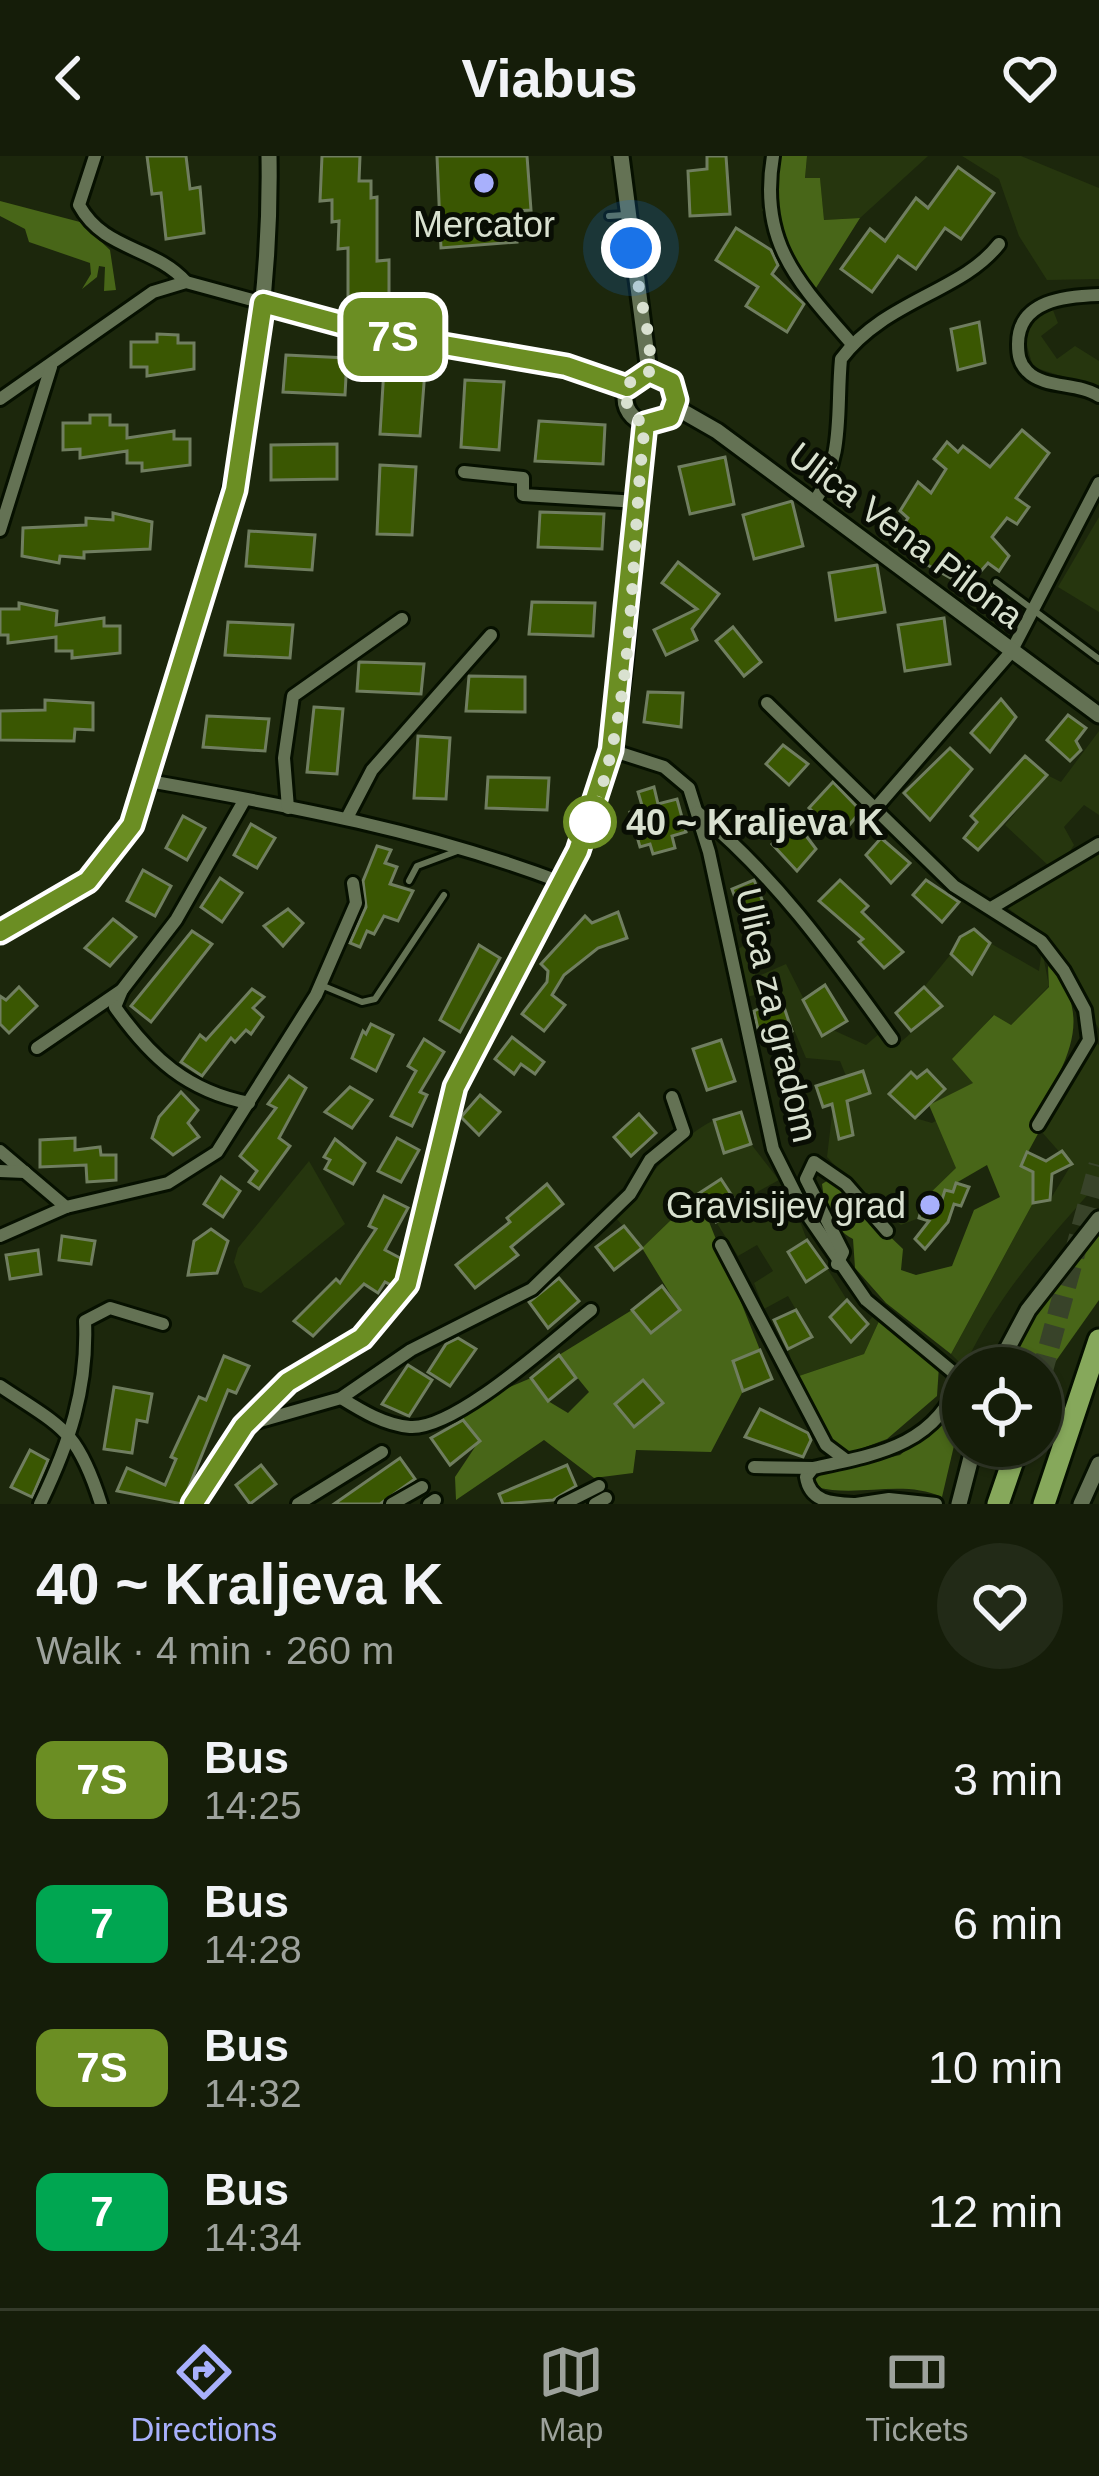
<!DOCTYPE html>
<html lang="en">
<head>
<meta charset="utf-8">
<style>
	:root { --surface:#151d09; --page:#222a17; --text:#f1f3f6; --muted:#9da29c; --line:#343b2a; --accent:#a8b0fc }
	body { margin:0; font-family:Helvetica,sans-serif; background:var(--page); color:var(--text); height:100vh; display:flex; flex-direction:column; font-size:45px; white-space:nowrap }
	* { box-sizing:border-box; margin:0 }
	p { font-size:39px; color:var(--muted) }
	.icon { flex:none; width:66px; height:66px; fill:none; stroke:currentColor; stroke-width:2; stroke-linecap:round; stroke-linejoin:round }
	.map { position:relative; height:1348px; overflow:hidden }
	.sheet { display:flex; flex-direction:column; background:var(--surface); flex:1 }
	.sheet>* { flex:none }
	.badge { padding:0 24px; border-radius:18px; font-size:42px; line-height:78px }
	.fabs { position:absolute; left:942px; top:1191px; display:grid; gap:24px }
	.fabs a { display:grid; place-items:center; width:120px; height:120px; border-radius:50%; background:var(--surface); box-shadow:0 3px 9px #0004,0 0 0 3px var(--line); font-size:60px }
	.you { position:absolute; width:60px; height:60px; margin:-30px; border:9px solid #fff; border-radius:50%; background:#1a73e8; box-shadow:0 0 0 18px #1a73e833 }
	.map>.badge { position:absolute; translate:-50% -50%; box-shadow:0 0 0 6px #fff }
	.round { display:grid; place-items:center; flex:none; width:126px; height:126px; border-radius:63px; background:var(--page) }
	.summary { display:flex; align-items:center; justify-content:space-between; height:204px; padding:0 36px }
	h1 { font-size:57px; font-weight:800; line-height:90px }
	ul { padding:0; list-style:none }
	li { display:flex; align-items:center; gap:36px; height:144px; padding:0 36px }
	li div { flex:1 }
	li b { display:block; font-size:45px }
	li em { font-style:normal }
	li .badge { min-width:132px; font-weight:700; text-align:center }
	header { display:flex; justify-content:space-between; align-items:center; height:156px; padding:0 36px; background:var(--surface); font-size:54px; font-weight:800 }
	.tabs { display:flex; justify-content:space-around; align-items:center; height:168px; border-top:3px solid var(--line); background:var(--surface); font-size:33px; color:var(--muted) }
	.tabs a { display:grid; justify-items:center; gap:6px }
	.tabs .on { color:var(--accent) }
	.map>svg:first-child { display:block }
	.green { fill:#26360e }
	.forest { fill:#486618 }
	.building { fill:#3a5702; stroke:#707e60; stroke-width:3 }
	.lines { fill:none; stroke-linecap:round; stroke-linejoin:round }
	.trunk-tunnel { stroke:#384329; stroke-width:21; stroke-dasharray:21 10; stroke-linecap:butt }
	.service-casing { stroke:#061000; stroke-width:12 }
	.minor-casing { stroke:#061000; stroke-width:18 }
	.tertiary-casing { stroke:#061000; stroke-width:21 }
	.trunk-casing { stroke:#061000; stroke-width:27 }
	.service { stroke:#647254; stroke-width:6 }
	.minor { stroke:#647254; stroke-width:12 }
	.tertiary { stroke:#647254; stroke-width:15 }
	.trunk { stroke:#86a85b; stroke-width:21 }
	.line-casing { stroke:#fff; stroke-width:27 }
	.line { stroke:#6b8e23; stroke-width:18 }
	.walk { stroke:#d9e1d0; stroke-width:12; stroke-dasharray:0 21.6 }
	.poi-dot { fill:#a8b0fc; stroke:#090e04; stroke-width:4.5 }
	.stop-dot { fill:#fff; stroke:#6b8e23; stroke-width:6 }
	.labels { text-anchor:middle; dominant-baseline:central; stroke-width:10; stroke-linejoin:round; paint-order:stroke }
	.poi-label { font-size:36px; fill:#d9e1d0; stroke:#090e04 }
	.street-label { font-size:36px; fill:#d9e1d0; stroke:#090e04 }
	.stop-label { font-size:36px; font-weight:bold; fill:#d9e1d0; stroke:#090e04; text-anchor:start }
</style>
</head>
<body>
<header><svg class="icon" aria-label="back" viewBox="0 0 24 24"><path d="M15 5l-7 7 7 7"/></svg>Viabus<svg class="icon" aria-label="heart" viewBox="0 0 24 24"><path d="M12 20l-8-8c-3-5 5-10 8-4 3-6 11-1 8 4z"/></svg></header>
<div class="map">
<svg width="1099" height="1348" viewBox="0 0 1099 1348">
	<rect width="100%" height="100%" fill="#1c270c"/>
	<g class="green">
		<polygon points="807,0 928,0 860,62 824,64 820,23 805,23"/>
		<polygon points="962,0 1021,0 1099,32 1099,123 1047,124 1019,80 999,23"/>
		<polygon points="1051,149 1058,167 1041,180 1057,203 1075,190 1099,205 1099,232 1033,211 1024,179 1035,159"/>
		<polygon points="1099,361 1099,456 1058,431"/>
		<polygon points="1099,575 1099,659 1084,649 1064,671 1074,689 1065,703 1050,711 1005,669 1047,619 1061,626"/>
		<polygon points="1099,692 1099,873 1050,786 1007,751"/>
		<polygon points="990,787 1039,815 1042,794 1049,830 1010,870 993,859 975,881 974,927 929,949 945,933 927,915 890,937 915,962 932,967 939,963 957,1012 924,1043 919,1062 901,1069 870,1047 827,1001 833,950 839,982 853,979 847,945 870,937 863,916 846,920 840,905 806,902 781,843 760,852 755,839 742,842 733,797 744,789 756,821 786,808 822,879 833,874 866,889 879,878 895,891 942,850 924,831 951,798 972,818"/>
		<path d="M 1093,885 L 1099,889 L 1099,1026 C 1047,1085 998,1138 964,1211 L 951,1198 L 1033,1047 L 1050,1044 L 1071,1009 L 1040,974 Z"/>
		<path d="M 714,964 L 724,996 L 751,988 L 779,1024 L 757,1036 L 770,1063 L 794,1050 L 807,1084 L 788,1097 L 827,1112 L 847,1144 L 830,1161 L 851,1186 L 874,1159 L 880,1163 L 864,1198 L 796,1221 L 788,1193 L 811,1180 L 788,1140 L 764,1153 L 754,1127 L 773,1115 L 757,1089 L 738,1100 L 716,1066 L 739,1051 L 722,1024 L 642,1092 L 616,1062 C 647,1025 671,986 714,964 Z"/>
		<polygon points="309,1005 345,1068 261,1137 244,1131 234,1106 238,1092"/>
	</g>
	<g class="forest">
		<polygon points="771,0 807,0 805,22 820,22 824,64 860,62 814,135 762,54"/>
		<polygon points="0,45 80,66 110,94 116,134 104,135 105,111 99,110 97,121 82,133 91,118 90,107 29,86 25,73 0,60"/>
		<path d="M 1048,810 C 1099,860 1063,914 1031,966 L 1040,974 L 1021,1009 L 1033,1016 L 1033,1047 L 951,1198 L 886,1147 L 855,1112 L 853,1083 C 831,1071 825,1052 822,1028 L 830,1023 L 903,1093 L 901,1114 L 916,1119 L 952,1110 L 974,1054 L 1000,1041 L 987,1009 L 956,1027 L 953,1036 L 945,1034 L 940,1050 L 924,1043 L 956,1012 L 929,949 L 973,927 L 952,903 L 994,859 L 1011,869 L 1049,831 Z"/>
		<polygon points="698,1038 760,1194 733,1206 743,1235 711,1296 636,1294 633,1317 594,1322 544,1284 456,1344 455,1321 479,1285 461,1261 491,1239 531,1222 548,1245 568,1257 589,1236 559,1199 632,1154 651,1177 680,1154 642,1092"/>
		<polygon points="1099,1072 1099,1144 1053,1209 1007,1212 1024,1175"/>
		<polygon points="880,1163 939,1210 937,1240 887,1283 847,1298 830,1283 796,1221 864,1198"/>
		<path d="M 949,1258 L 960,1264 L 942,1341 C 902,1323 858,1342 816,1331 L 813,1324 L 826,1316 L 900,1299 Z"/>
	</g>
	<g class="building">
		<polygon points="147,0 186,0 190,33 200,31 204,77 166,83 161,37 152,38"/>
		<polygon points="322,0 360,0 359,25 371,25 371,42 377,41 377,105 389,104 389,141 384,141 383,151 348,151 348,92 338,93 339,65 332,66 332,44 320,45"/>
		<polygon points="437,0 527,0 531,54 515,55 517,86 441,92"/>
		<polygon points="707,0 726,0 730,58 690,60 688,15 707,13"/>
		<polygon points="958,11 994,37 961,83 945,72 916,113 898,100 872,136 841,113 870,73 885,85 916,42 928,52"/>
		<polygon points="736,72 771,94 778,109 772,118 804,148 787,176 746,150 758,131 716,104"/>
		<polygon points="979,166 985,207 958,214 951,173"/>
		<polygon points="157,178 178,179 178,187 194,187 194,213 147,220 147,211 131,211 131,186 157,186"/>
		<polygon points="286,199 347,202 345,239 283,236"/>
		<polygon points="384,212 425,214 420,280 380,278"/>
		<polygon points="465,224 504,226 499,294 461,291"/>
		<polygon points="90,259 110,259 110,269 127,269 127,282 174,275 174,283 190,283 190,309 142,315 142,307 127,307 127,295 80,302 80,293 63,294 63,267 90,267"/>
		<polygon points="539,265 605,269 603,308 535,305"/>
		<polygon points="1022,274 1049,297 1016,342 1029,351 1017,368 1007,362 992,381 1009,400 999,415 988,407 980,416 973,412 963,429 908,398 920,380 903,370 908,362 900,355 918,326 931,337 946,313 934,303 947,286 958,296 963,290 990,311"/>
		<polygon points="337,288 337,323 271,324 271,289"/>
		<polygon points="725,301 734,348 690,358 679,311"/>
		<polygon points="380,309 416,311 412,379 377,378"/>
		<polygon points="792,345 803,390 754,403 743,359"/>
		<polygon points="540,356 604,358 602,393 538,391"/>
		<polygon points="113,357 152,366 150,393 84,396 84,402 60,400 59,407 22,400 23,372 86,369 86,362 113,364"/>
		<polygon points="249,375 315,379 312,414 246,410"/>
		<polygon points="678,406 719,438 692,473 697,484 666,499 654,474 697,453 662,427"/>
		<polygon points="877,409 885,456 836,464 829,417"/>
		<polygon points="532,446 595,447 593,480 529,478"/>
		<polygon points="19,447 57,455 56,469 104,462 104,470 120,470 120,497 72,502 72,495 56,495 56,481 8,487 8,479 0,479 0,453 19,453"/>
		<polygon points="944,462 950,508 905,515 898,469"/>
		<polygon points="228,466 293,469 290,502 225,499"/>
		<polygon points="733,471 761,506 744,520 716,485"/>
		<polygon points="359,506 424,508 421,538 357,535"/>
		<polygon points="469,520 525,521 525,556 466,555"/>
		<polygon points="648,536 683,537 681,571 644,566"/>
		<polygon points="1001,543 1016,561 990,596 971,577"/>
		<polygon points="45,544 93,547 93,574 75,573 74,585 0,584 0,555 45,554"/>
		<polygon points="314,551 343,553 337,618 307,616"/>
		<polygon points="1068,559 1086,572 1076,585 1081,594 1070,605 1047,584"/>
		<polygon points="207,560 269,563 265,595 203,591"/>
		<polygon points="418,580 450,582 446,643 414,642"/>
		<polygon points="783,589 808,608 789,629 766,608"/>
		<polygon points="950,592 972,613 930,664 904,637"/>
		<polygon points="1025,600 1047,619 978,694 964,682 977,666 971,660"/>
		<polygon points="488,621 549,622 547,654 486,652"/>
		<polygon points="833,626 861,655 840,680 809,652"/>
		<polygon points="654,631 658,648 677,643 686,676 672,680 675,692 653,698 650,688 640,691 630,656 643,653 638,636"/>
		<polygon points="183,660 205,672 187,704 166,692"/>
		<polygon points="795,665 816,693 797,715 772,688"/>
		<polygon points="251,668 275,682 257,712 234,699"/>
		<polygon points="881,682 910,707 891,727 866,699"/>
		<polygon points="377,690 391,694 385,707 397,711 390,728 413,735 398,765 384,760 374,778 367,775 360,791 350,787 366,751 363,725"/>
		<polygon points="143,714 171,730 155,760 127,745"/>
		<polygon points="220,722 242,737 222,766 201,751"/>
		<polygon points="754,724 765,751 743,764 732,733"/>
		<polygon points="840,724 868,750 862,756 903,796 884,812 859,786 863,783 819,745"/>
		<polygon points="926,724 959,746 942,766 913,739"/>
		<polygon points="288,753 303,767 283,790 264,770"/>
		<polygon points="618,756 627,782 598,792 564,819 552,839 565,849 544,875 522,858 547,826 548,815 541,808 585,760 592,767"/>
		<polygon points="113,763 136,781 110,810 85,792"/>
		<polygon points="974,773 990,787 972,818 951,798 960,781"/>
		<polygon points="192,775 212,788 151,866 131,850"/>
		<polygon points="479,789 500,802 460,876 440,864"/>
		<polygon points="825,829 847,865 822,880 803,844"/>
		<polygon points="19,831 37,850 9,877 0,868 0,840 6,844"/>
		<polygon points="924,831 942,850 911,875 896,857"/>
		<polygon points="252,833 264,841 253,852 263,861 251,878 246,874 235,886 231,882 202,920 181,906 200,879 206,884"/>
		<polygon points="781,842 792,875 761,887 754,855"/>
		<polygon points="371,868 393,879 376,915 352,902 363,875 366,878"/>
		<polygon points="512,881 544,906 535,918 521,908 514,918 495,903"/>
		<polygon points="424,883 444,896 420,936 427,939 412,970 391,960 416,915 408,910"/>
		<polygon points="721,884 735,925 707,934 693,893"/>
		<polygon points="927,914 945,933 915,962 889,938 911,916 917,922"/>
		<polygon points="863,915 870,937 847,945 853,979 839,983 832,948 823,951 816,930"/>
		<polygon points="289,920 306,932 279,982 290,990 259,1033 249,1026 257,1015 240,1000 276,952 268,948"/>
		<polygon points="350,931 372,944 352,972 325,956"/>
		<polygon points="181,936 198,954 188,967 199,981 173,999 152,982 159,961"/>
		<polygon points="480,939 500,956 479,979 461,961"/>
		<polygon points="741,956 751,988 724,997 714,964"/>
		<polygon points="639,958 656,977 631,1000 614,981"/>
		<polygon points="75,982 75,994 100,991 101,999 116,999 116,1024 87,1026 86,1009 40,1011 40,984"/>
		<polygon points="397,982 419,994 401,1026 378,1015"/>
		<polygon points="335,983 365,1007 353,1028 325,1013 330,1004 324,1001"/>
		<polygon points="1062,995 1072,1008 1052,1018 1050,1044 1033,1047 1033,1016 1021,1010 1027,996 1046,1005"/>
		<polygon points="221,1021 240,1035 223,1061 204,1048"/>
		<polygon points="721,1023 740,1052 716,1066 698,1038"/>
		<polygon points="956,1027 969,1031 961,1050 954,1048 948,1066 925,1093 915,1083 929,1065 919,1062 924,1043 940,1050 945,1034 953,1036"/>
		<polygon points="547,1028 563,1048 511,1091 518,1099 475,1132 456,1109 510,1066 507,1062"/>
		<polygon points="384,1040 408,1052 385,1094 402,1103 398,1122 393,1130 385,1126 378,1137 364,1128 313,1180 294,1165 336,1123 340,1127 376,1073 369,1070"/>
		<polygon points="624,1070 642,1092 614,1114 596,1091"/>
		<polygon points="211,1073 228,1085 217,1117 188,1119 194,1085"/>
		<polygon points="62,1080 95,1085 91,1108 59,1104"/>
		<polygon points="807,1084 827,1112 806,1126 788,1096"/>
		<polygon points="38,1094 41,1118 10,1123 6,1099"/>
		<polygon points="559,1122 579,1145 548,1172 529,1146"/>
		<polygon points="662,1130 680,1154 651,1177 632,1154"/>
		<polygon points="847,1144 868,1168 851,1186 830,1161"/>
		<polygon points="796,1154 812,1181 788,1193 774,1164"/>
		<polygon points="458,1182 476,1193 450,1230 428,1216 446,1188"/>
		<polygon points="760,1194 772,1223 743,1235 733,1205"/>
		<polygon points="559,1199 576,1222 548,1245 531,1222"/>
		<polygon points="224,1200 249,1210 236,1237 228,1234 182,1348 117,1335 127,1312 165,1329 176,1303 171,1301 199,1241 206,1244"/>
		<polygon points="408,1209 432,1224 409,1260 382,1248"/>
		<polygon points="643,1224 663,1247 634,1271 615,1248"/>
		<polygon points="114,1231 152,1238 147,1266 137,1264 132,1297 104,1293"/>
		<polygon points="760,1253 808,1277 811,1284 803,1301 745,1281"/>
		<polygon points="463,1264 480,1285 450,1309 431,1282"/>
		<polygon points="30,1294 48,1304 32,1341 11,1331"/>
		<polygon points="400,1302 415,1323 380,1348 334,1348"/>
		<polygon points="261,1309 276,1328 250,1348 236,1329"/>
		<polygon points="567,1309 576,1330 553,1344 503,1348 499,1338"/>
	</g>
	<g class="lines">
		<polyline class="trunk-tunnel" points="1041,1220 1099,1009"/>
		<defs>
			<g id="service">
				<polyline points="609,60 624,59"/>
				<polyline points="996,426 1099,503"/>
				<polyline points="409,725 417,710 460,694"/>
				<polyline points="321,829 362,846 375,843 444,739"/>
			</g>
			<g id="minor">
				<path d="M 95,0 L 79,49 C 104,95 154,90 186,126"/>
				<path d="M 773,0 C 758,87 799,127 852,188"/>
				<path d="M 1099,139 C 1066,140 1018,144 1018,188 C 1018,198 1019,207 1027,215 C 1044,233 1078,226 1099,240"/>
				<polyline points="0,243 153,136 186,126 263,147"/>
				<polyline points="464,316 523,322 523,339 638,346"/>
				<path d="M 813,348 C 845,301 836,257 841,203 C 885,144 962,136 999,88"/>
				<polyline points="0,374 51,211"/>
				<polyline points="767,547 954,730 1041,785 1064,815 1085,854 1089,884 1038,969"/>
				<path d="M 611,594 L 664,611 L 689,632 L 709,696 L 773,993 L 802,1051 L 866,1144 L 960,1222 C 937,1290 874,1299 813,1312 L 806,1321 C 810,1347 834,1347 856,1348"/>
				<path d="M 149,625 C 290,650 427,675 561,726"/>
				<polyline points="288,652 284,602 293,540 402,463"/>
				<polyline points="874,654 1011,496 1099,327"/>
				<path d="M 697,656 C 775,719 833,801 892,883"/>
				<polyline points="347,662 372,614 491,479"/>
				<polyline points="993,751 1099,688"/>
				<path d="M 122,834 L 115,851 C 151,902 187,935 249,947"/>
				<polyline points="37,892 122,834 176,764 245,643"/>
				<polyline points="0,995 66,1051"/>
				<polyline points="0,1015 25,1016"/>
				<polyline points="0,1080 66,1051 168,1027 217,996 316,839 356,747 353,727"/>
				<polyline points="721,1089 826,1289 846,1304"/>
				<polyline points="837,1108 843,1096 806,1023 814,1006 846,1028 887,1075"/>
				<path d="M 0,1230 C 61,1271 77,1272 101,1348"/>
				<path d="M 341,1242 C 362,1255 385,1269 410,1271 C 456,1274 554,1183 591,1154"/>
				<polyline points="246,1269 341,1242 411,1194 532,1133 630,1038 650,1004 684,976 672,941"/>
				<polyline points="754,1311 813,1312"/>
				<path d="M 40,1348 C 69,1288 88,1233 85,1165 L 110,1152 L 163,1168"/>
				<path d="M 193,1348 C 219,1304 247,1260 287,1227 C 323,1198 368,1186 396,1147 C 430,1100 432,989 456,929 C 493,833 561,751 595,654 C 638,531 629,395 645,267"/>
				<polyline points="298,1348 382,1296"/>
				<polyline points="392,1348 422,1331"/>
				<polyline points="429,1348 435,1344"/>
				<polyline points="563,1348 599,1330"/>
				<polyline points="595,1348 606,1342"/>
				<polyline points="856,1348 889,1343 936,1348"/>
			</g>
			<g id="tertiary">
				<polyline points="621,0 649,216"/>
				<polyline points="263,147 374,177 566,210 627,231"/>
				<circle cx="651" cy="242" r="26"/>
				<polyline points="675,251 717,275 1099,559"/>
				<path d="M 0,776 C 75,744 120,701 149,625 C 213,411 273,228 269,0"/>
				<polyline points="997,1212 1028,1154 1099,1063"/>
				<polyline points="959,1348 974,1290"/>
				<polyline points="1081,1348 1099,1308"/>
			</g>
			<g id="trunk">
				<polyline points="998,1348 1018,1290"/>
				<polyline points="1044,1348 1099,1184"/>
			</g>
		</defs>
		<use href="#service" class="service-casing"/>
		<use href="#minor" class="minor-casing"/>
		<use href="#tertiary" class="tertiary-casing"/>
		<use href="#trunk" class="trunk-casing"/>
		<use href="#service" class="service"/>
		<use href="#minor" class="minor"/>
		<use href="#tertiary" class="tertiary"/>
		<use href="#trunk" class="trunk"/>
	</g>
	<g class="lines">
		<defs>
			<polyline id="line" points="0,776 88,725 132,669 235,334 263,147 374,177 566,210 627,231 649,216 671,226 676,244 670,261 645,268 611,594 578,695 455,931 407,1128 362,1182 288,1226 244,1270 193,1348"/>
		</defs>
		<use href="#line" class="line-casing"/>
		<use href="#line" class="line"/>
		<path class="walk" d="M 590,666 C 638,541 629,399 645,268 C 627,259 623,245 629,227 L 649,216 L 650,187 L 631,92"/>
	</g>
	<g class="poi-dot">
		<circle cx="484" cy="27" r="12"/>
		<circle cx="930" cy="1049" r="12"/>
	</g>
	<circle class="stop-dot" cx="590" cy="666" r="24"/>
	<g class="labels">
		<g class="poi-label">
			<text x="484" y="68">Mercator</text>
			<text x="906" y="1049" text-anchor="end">Gravisijev grad</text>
		</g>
		<g class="street-label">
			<text transform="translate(906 379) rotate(37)">Ulica Vena Pilona</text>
			<text transform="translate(777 859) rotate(77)">Ulica za gradom</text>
		</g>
		<g class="stop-label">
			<text x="626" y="666">40 ~ Kraljeva K</text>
		</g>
	</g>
</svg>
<div class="fabs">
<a><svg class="icon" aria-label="locate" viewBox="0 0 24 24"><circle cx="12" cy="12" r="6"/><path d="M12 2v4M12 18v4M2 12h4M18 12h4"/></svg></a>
</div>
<div class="you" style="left:631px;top:92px"></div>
<b class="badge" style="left:393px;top:181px;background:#6b8e23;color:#fff">7S</b>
</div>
<section class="sheet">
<div class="summary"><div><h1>40 ~ Kraljeva K</h1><p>Walk · 4 min · 260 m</p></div><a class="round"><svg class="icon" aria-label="heart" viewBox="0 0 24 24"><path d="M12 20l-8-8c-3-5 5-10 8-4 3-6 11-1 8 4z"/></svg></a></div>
<ul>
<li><span class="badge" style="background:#6b8e23;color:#fff">7S</span><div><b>Bus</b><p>14:25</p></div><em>3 min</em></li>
<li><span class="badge" style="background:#00a651;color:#fff">7</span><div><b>Bus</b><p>14:28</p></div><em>6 min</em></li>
<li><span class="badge" style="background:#6b8e23;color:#fff">7S</span><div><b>Bus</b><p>14:32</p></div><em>10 min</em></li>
<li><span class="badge" style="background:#00a651;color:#fff">7</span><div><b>Bus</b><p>14:34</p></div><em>12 min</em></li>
</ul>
</section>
<nav class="tabs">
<a class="on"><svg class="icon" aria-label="directions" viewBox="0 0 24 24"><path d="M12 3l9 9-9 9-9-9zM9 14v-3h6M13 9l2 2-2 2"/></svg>Directions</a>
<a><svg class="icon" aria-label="map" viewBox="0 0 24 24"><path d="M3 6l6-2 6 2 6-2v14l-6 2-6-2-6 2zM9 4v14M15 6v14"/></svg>Map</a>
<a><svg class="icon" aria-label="tickets" viewBox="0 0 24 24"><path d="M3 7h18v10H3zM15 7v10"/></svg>Tickets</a>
</nav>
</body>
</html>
